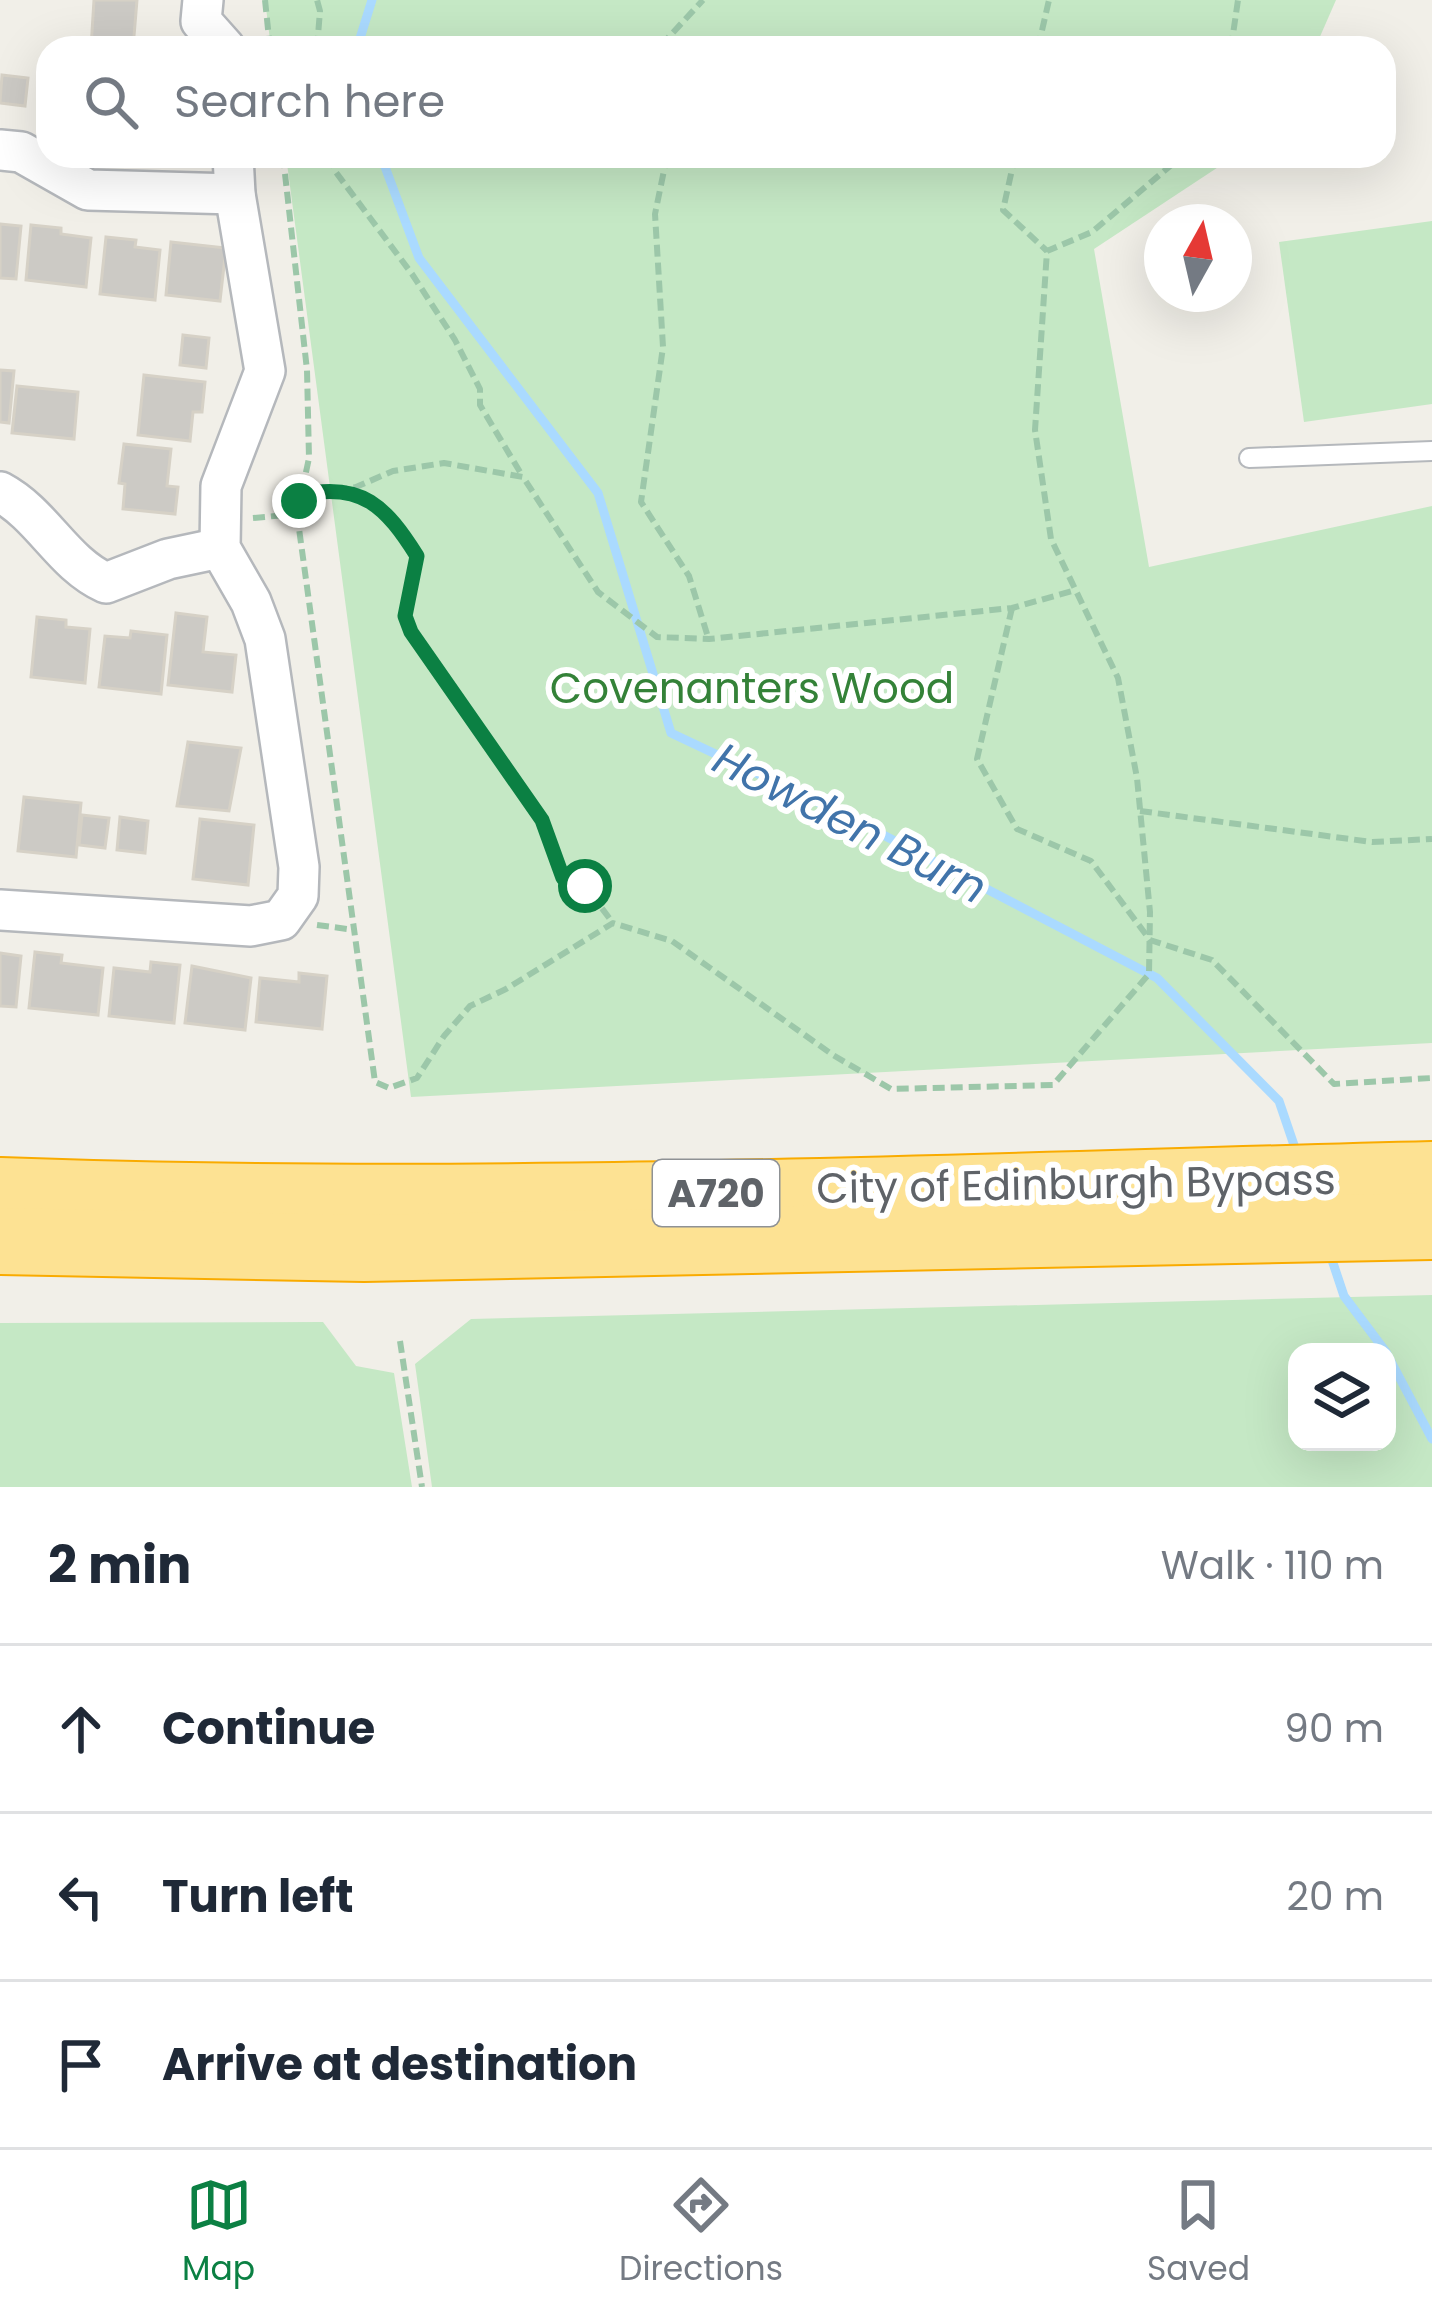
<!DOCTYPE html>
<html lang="en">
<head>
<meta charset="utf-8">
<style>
	:root { --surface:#fff; --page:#f2f2f3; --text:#1f2937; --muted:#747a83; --line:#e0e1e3; --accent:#0b8043 }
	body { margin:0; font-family:Poppins,sans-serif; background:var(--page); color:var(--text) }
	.controls { position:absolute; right:36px; bottom:36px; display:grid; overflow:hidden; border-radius:24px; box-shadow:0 12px 48px #0002 }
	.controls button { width:108px; height:108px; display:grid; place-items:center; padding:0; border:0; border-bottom:3px solid var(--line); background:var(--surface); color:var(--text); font:60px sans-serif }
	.compass { position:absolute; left:1144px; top:204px; width:108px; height:108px; border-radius:50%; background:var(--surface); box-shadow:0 12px 48px #0002; rotate:8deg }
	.stop { position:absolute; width:36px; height:36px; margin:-27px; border:9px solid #0b8043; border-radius:50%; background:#fff }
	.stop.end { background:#0b8043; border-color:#fff; box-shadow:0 3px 12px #0008 }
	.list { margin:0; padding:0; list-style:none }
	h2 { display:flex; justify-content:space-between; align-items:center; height:156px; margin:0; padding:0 48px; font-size:51px }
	h2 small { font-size:39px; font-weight:400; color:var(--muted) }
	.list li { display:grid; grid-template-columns:78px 1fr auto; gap:36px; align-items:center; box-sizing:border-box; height:168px; padding:0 48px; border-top:3px solid var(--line) }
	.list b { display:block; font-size:45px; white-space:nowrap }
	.list em { font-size:39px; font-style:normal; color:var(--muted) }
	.icon { flex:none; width:66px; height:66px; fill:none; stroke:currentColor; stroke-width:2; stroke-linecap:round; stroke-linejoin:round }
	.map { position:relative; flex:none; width:1432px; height:1487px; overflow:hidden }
	.search { position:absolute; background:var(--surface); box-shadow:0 12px 48px #0002; left:36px; right:36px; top:36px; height:132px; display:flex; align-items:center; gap:30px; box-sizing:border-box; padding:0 42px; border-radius:36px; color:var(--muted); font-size:45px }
	.sheet { height:660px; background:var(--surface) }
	nav { display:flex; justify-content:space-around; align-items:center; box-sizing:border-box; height:168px; border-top:3px solid var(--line); background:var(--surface); font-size:33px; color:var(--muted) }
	nav a { display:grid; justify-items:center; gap:6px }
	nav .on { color:var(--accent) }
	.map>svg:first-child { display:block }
	.green { fill:#c5e8c5; fill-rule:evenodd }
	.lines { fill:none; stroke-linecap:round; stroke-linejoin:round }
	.stream { stroke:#aadaff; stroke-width:9 }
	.building { fill:#cccac5; stroke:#d6d1c6; stroke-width:3 }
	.lane-casing { stroke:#b5b8bc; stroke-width:22 }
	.street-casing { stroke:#b5b8bc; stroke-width:44 }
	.highway-casing { stroke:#f9ab00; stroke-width:70 }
	.path { stroke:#9cc7a9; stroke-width:6; stroke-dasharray:12 6; stroke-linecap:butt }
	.lane { stroke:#fff; stroke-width:18 }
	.street { stroke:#fff; stroke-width:39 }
	.highway { stroke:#fde293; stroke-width:66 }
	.route { stroke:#0b8043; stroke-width:15 }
	.labels { text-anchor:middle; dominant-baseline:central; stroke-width:12; stroke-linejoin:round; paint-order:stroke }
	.shield { fill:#fff; stroke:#8f9295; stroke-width:3 }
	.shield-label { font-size:39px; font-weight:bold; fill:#5f6368 }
	.park-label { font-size:42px; fill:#348238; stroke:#fff }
	.street-label { font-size:42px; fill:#5f6368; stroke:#fff }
	.water-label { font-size:45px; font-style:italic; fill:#4174aa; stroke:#fff }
</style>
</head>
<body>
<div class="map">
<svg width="1432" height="1487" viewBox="0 0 1432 1487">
	<rect width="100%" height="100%" fill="#f1efe8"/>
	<g class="green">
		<polygon points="265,0 1336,0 1315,48 271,48"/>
		<polygon points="286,156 1235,156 1094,249 1149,567 1432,506 1432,1043 411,1097"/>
		<polygon points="1432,221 1432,404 1304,422 1279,242"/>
		<path d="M 1432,1295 L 1432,1487 L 432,1487 L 415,1364 L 471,1319 ZM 1297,1352 L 1387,1352 L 1387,1442 L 1297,1442 Z"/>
		<polygon points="323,1322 356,1366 394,1373 412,1487 0,1487 0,1323"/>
	</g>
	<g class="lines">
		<g class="stream">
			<polyline points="357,48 372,0"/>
			<polyline points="381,156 419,258 598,493 671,733 847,816 1157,978 1279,1101 1295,1148"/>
			<polyline points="1332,1260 1344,1296 1386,1352"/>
			<polyline points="1387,1354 1432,1439"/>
		</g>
	</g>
	<g class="building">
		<polygon points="94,0 137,0 133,48 91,48"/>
		<polygon points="2,75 28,78 25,106 0,103"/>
		<polygon points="0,224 21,226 16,279 0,278"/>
		<polygon points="31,225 61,228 61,234 91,238 86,287 26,280"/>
		<polygon points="106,237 136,240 135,247 160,250 155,300 100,294"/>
		<polygon points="171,242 226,248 220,301 166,295"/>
		<polygon points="183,335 209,338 206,368 180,365"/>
		<polygon points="0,370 14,371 9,423 0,422"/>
		<polygon points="144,375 205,382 202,412 193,412 190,441 138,435"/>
		<polygon points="17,386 78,392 74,439 12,433"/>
		<polygon points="124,444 171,449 167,486 178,487 175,514 123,509 125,484 119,483"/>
		<polygon points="176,613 207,617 203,652 236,655 232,692 168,685"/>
		<polygon points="37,617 66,620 66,627 90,629 85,683 31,677"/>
		<polygon points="131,631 167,635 161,694 99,687 105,636 130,638"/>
		<polygon points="188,742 241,748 229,811 177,806"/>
		<polygon points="24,797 81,803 76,857 18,851"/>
		<polygon points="82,815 109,818 105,848 79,845"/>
		<polygon points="120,817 148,821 145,853 117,850"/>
		<polygon points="200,819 254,825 248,885 193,879"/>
		<polygon points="35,952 62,955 61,963 103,968 98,1015 29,1008"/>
		<polygon points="0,953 21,956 16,1007 0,1006"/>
		<polygon points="151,962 180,965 174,1023 109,1016 114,968 150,972"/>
		<polygon points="192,966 251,978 245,1030 185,1023"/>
		<polygon points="299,973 327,976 322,1029 256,1022 260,978 299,982"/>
	</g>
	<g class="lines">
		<defs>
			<polyline id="lane" points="1249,458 1432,451"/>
			<g id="street">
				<polyline points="203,0 201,21 225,48"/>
				<polyline points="0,150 21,152 88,190 235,194"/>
				<path d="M 0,492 C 43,515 62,563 106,583 L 168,559 L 220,548"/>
				<polyline points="0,910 251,926 281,920 298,896 299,867 265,639 251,602 220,548 221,486 265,371 235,194 233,156"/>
			</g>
			<g id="highway">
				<path d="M 0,1191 C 477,1209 955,1187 1432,1175"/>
				<polyline points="0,1241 364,1248 1432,1226"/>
			</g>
		</defs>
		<use href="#lane" class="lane-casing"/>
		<use href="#street" class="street-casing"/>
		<use href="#highway" class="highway-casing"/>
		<g class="path">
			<polyline points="265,0 270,48"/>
			<polyline points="317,48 320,11 317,0"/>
			<polyline points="668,48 667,39 703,0"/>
			<polyline points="1038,48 1049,0"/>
			<polyline points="1231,48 1238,0"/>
			<polyline points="283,156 307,370 309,458 297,514 375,1082 389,1088 417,1078 444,1036 470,1006 506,989 613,923 672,941 833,1055 891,1089 1053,1085 1149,974 1150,912 1137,778 1118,678 1051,539 1035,430 1047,251 1092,232 1182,156"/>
			<polyline points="330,156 335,171 412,274 455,340 480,389 480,405 523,477"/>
			<polyline points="667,156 655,214 663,347 641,502 689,576 708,637"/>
			<polyline points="1015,156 1003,210 1047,251"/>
			<path d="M 344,490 C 382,504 396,523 417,556 L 405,617 L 411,632 L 542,820 L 563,879 L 585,886 L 613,923"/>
			<polyline points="300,495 356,487 393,471 444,463 523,477 598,592 657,637 709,639 1012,608 1076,590"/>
			<polyline points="253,518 297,514"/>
			<polyline points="1012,608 977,759 1017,829 1091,861 1150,940 1212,960 1334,1084 1432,1078"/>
			<polyline points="1140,811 1372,842 1432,839"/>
			<polyline points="317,925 355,930"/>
			<polyline points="400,1341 422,1487"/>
		</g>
		<use href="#lane" class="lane"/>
		<use href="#street" class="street"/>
		<use href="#highway" class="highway"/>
	</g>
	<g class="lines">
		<path class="route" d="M 299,501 L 300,495 C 362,481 386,507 417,556 L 405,616 L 411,632 L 542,820 L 563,878 L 585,886"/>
	</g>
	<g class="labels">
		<rect class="shield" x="653" y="1160" width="126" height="66" rx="9"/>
		<g class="shield-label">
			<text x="716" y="1193">A720</text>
		</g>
		<g class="park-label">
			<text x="752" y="688">Covenanters Wood</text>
		</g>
		<g class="street-label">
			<text transform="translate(1076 1184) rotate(-1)">City of Edinburgh Bypass</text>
		</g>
		<g class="water-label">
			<text transform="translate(850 823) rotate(27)">Howden Burn</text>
		</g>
	</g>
</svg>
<div class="controls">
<button><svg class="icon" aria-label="layers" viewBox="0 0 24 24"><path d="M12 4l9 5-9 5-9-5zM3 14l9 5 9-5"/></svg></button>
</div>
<svg class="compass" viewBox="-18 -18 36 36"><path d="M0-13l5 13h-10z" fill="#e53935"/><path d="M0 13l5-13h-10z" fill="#747a83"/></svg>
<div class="stop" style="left:585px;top:886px"></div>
<div class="stop end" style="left:299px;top:501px"></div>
<div class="search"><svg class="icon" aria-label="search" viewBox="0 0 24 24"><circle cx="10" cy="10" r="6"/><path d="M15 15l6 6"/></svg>Search here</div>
</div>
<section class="sheet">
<h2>2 min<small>Walk · 110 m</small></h2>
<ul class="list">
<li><svg class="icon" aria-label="ahead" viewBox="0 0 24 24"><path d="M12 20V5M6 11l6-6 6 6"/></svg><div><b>Continue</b></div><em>90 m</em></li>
<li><svg class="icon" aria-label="left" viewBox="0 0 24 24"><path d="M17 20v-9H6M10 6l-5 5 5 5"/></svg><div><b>Turn left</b></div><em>20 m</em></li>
<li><svg class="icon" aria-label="arrive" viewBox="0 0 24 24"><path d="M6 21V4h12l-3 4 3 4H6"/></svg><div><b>Arrive at destination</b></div></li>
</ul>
</section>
<nav>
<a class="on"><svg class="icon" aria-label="map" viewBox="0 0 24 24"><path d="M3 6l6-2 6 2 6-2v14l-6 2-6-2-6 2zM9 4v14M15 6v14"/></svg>Map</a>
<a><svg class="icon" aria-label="directions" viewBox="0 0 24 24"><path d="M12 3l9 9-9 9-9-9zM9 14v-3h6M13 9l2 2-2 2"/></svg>Directions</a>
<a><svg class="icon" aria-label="saved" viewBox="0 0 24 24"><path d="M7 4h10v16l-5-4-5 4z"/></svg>Saved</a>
</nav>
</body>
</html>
